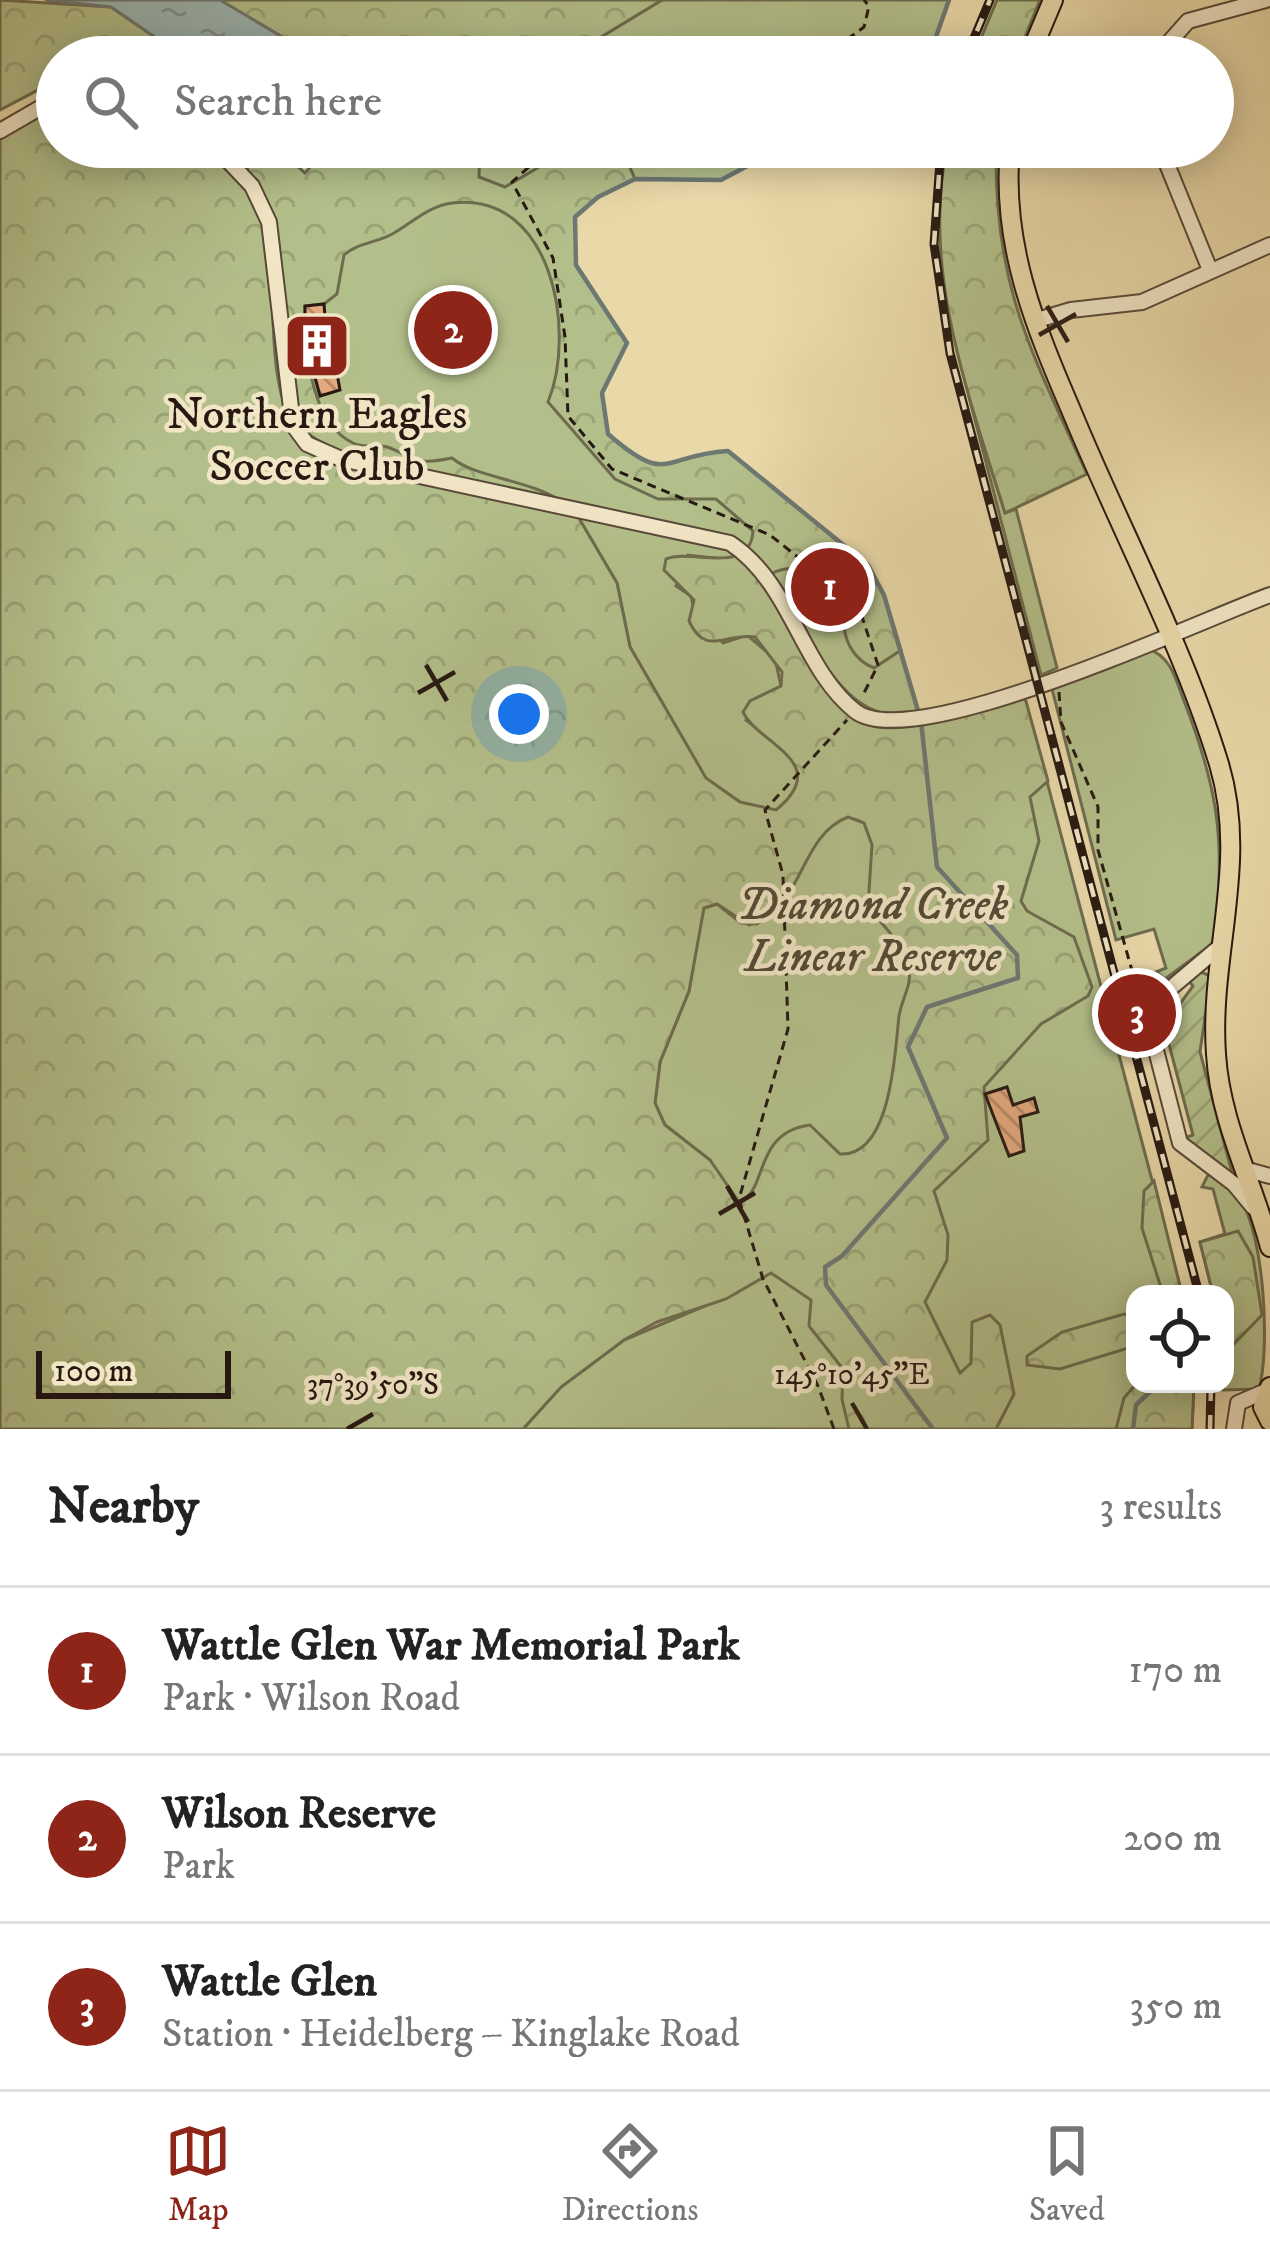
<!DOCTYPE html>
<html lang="en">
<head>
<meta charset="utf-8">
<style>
	:root { --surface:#fff; --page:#f2f2f2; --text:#222; --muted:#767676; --line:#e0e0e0; --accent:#8f2418 }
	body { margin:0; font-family:"IM FELL DW Pica",serif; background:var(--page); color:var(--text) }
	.controls { position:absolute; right:36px; bottom:36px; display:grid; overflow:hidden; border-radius:24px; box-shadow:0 6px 30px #0003 }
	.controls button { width:108px; height:108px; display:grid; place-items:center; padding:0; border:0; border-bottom:3px solid var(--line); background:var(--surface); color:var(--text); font:60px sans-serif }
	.scale { position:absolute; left:36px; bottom:30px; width:195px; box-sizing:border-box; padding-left:12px; border:6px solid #271912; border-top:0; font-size:33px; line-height:42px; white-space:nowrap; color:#271912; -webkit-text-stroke:9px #f1e6c6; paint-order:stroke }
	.you { position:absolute; left:519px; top:714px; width:42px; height:42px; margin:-30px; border:9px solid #fff; border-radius:50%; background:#1a73e8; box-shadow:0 0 0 18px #1a73e833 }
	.badge { display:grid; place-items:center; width:78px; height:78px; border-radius:50%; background:var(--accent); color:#fff; font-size:39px; font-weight:700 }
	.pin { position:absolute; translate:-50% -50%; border:6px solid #fff; box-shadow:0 3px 12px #0006 }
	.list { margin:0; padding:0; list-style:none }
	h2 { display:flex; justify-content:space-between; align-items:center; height:156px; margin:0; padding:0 48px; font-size:51px }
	h2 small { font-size:39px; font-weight:400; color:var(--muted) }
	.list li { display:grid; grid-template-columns:78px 1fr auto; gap:36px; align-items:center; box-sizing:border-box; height:168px; padding:0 48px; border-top:3px solid var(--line) }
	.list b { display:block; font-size:45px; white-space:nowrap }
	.list p { margin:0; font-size:39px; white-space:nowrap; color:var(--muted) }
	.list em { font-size:39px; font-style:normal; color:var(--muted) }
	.icon { flex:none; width:66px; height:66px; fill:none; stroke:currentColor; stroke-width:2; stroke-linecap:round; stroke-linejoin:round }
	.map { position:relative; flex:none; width:1270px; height:1429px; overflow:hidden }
	.search { position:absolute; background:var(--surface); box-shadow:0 6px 30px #0003; left:36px; right:36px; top:36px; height:132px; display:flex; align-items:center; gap:30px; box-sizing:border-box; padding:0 42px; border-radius:66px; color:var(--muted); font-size:45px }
	.sheet { height:660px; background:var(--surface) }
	nav { display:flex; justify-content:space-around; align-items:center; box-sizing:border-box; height:168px; border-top:3px solid var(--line); background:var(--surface); font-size:33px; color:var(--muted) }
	nav a { display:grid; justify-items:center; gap:6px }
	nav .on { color:var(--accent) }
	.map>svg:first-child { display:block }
	.green { fill:#b3bf8a; stroke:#6d6c4e; stroke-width:3 }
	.forest { fill:url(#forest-crowns); stroke:#6d6c4e; stroke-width:3; fill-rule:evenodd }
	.garden { fill:url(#garden-furrows); stroke:#6d6c4e; stroke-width:3 }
	.water { fill:url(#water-ripples); stroke:#6d7873; stroke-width:3 }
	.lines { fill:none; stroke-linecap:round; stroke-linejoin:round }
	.stream { stroke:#6d7873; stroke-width:4.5 }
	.building { fill:url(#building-back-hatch); stroke:#271912; stroke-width:3 }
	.minor-casing { stroke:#584938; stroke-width:18 }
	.major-casing { stroke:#271912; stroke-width:22 }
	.path { stroke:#271912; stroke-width:3; stroke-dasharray:9 6; stroke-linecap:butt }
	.minor { stroke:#f1e6c6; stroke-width:14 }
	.major { stroke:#e9d8a8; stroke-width:18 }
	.rail-casing { stroke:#271912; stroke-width:9 }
	.rail { stroke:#f1e6c6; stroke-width:4.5; stroke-dasharray:14; stroke-linecap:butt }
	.ticks { fill:none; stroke:#271912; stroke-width:4.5 }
	.labels { text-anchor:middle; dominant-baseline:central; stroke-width:9; stroke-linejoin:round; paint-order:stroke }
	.poi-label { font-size:45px; fill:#271912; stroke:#f1e6c6 }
	.park-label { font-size:45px; font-style:italic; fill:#514b36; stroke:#f1e6c6 }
	.ticks-label { font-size:30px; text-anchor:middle; fill:#271912; stroke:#f1e6c6; stroke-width:9; stroke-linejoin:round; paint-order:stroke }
</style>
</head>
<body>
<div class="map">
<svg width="1270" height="1429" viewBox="0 0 1270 1429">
	<defs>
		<pattern id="forest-crowns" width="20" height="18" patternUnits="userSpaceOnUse" patternTransform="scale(3)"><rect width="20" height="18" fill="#b3bf8a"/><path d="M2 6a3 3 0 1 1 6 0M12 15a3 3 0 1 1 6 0" fill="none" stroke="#9aa476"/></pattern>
		<pattern id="garden-furrows" width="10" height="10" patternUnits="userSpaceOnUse" patternTransform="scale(3)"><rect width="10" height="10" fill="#b3bf8a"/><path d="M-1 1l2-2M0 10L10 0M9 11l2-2" fill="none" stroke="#9aa476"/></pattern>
		<pattern id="water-ripples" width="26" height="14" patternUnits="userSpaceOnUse" patternTransform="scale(3)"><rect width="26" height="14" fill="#9cb7b3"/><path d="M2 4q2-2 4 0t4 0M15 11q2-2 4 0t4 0" fill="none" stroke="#7f9490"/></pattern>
		<pattern id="building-back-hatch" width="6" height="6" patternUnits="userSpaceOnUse" patternTransform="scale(3)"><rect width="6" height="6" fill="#e4a97e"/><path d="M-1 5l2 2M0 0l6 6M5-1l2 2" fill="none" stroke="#b98966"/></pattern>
	</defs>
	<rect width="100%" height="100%" fill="#e9d8a8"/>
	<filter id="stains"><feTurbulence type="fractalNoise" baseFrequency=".00167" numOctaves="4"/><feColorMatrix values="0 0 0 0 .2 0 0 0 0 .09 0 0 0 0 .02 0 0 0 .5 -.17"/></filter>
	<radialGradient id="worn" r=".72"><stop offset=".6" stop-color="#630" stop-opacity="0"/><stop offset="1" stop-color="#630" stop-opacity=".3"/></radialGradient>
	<g class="green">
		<polygon points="662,0 949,0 932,48 920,57 568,57"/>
		<path d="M 480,147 L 783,147 L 721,180 L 635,179 L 598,197 L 575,217 L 576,265 L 627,343 L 602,393 L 608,434 C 669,487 661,455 728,451 L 868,565 L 884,595 L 919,714 C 817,735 803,572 721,534 L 326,449 L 285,318 L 280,252 L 477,160 Z"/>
		<polygon points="968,393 1005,513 1016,509 1057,668 1041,675"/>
		<path d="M 577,515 L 718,544 L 739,555 L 723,559 L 688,555 L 676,586 L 691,596 L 694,610 L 723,643 L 747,635 L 775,659 L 781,686 L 757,698 L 746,720 L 789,753 L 855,717 C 887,739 989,713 1025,698 L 1182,1294 L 1135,1294 L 1135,1384 L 1194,1384 L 1192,1429 L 523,1429 L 561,1387 L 624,1340 L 738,1292 L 710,1160 L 665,1125 L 655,1103 L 660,1062 L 689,991 L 703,908 L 717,904 L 741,923 L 757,924 L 780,905 L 740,802 L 706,779 L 630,647 L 617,583 Z"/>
		<path d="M 1148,649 C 1171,656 1176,680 1184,701 C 1221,796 1224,841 1215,942 L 1165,979 L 1156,972 L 1166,968 L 1154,929 L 1116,940 L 1052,689 Z"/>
		<path d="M 1209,1173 C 1218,1180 1233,1188 1239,1197 C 1265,1234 1270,1351 1259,1389 L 1223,1390 L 1225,1294 L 1213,1294 L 1200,1242 L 1225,1234 L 1213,1189 L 1202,1187 Z"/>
	</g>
	<g class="forest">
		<polygon points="0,0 111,7 184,57 57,57 57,80 0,110"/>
		<polygon points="220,0 662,0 568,57 316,57"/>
		<polygon points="997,0 1040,0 1017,57 973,57"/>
		<path d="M 57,104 L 57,147 L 207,147 C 230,165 254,191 263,220 C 286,297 247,438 343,464 L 577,515 L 617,583 L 630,647 L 706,778 L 740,802 L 776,810 C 834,762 759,745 743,712 L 750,701 L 781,686 L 782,672 L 755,637 C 726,632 706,658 689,621 L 694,600 L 664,570 L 666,559 C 693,548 750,577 753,531 L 716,499 L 658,499 L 615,479 L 548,402 C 577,331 552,191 452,203 C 429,206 413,222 394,233 C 378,243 358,242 344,255 L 337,294 L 324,304 L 305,306 C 305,346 309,422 353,443 C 365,449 378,443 390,448 C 419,460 417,465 452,458 C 476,478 527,479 561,501 C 504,489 331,467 299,425 L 273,214 L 235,147 L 275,147 L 305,173 L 328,147 L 480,147 L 479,177 L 505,187 L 558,156 L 599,164 L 621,147 L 635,179 L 598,197 L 575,217 L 576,265 L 627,343 L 602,393 L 608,434 C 669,487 661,455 728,451 L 868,565 L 884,595 L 901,650 L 874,668 C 853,660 841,637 845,615 L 864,597 C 850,567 795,560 768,575 L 846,708 C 856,717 864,725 877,727 C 904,732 999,709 1025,698 L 1048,781 L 1030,797 L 1039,841 L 1021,901 L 1027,911 L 1074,937 L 1092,987 L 1088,996 L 1041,1024 L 984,1087 L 988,1140 L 934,1191 L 948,1235 L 947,1260 L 925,1302 L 960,1373 L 971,1363 L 972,1322 L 990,1315 L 1000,1325 L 1014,1394 L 996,1429 L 849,1429 L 842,1399 L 843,1369 L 809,1326 L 811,1300 L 771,1273 L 726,1299 L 657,1322 L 624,1340 L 561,1387 L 523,1429 L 0,1429 L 0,138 ZM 848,817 L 864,823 L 872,845 L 868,906 C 882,926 905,944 909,970 C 912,985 901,1001 899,1016 C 895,1049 892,1157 840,1154 L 810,1125 C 752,1133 769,1191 739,1202 L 710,1160 L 665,1125 L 655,1103 L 660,1062 L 689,991 L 704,908 L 717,904 L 749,925 C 803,912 798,836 848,817 Z"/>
		<path d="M 947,147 L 996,147 C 994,287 1031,351 1087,474 L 1005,513 C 969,396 921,271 947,147 Z"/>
		<polygon points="1154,1181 1182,1294 1163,1294 1142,1228 1144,1191"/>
		<polygon points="1238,1231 1253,1257 1262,1315 1225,1353 1225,1294 1213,1294 1200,1242"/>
		<polygon points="1124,1314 1135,1317 1135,1346 1060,1369 1027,1365 1027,1356 1062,1332"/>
		<polygon points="1136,1384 1194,1384 1192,1429 1116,1429 1124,1398"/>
	</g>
	<polygon class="garden" points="1198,971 1211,976 1200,1052 1234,1180 1184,1138 1193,1135 1166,1033 1158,1034 1160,1013 1172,1015 1193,986 1187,979"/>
	<polygon class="water" points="45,0 220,0 316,57 184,57 111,7"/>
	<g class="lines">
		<g class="stream">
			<polyline points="920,57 932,48 949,0"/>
			<path d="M 783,147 L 721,180 L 635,179 L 598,197 L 575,217 L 576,265 L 627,343 L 602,393 L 608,434 C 669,487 661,455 728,451 L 868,565 L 884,595 L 921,721 L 937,867 L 1017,955 L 1018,978 L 927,1007 L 908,1047 L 947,1138 L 842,1256 L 825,1267 L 826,1285 L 933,1429"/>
			<polyline points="1133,1429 1136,1405 1158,1384"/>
		</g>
	</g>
	<g class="building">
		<polygon points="324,304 328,354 333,352 340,390 320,396 305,340 305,306"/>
		<polygon points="1007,1087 1013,1105 1034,1098 1038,1112 1020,1117 1024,1151 1009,1156 985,1094"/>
	</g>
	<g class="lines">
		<defs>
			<g id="minor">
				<polyline points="1156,57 1188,21 1266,0"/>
				<polyline points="0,131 57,98"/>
				<path d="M 215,147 L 252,186 L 269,222 L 293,425 L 307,444 L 341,459 L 730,543 C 792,584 801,668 855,711 C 912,756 1198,621 1270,595"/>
				<polyline points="1160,147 1210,270"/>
				<polyline points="1034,321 1071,310 1142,302 1270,245"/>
				<polyline points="1223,944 1166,992 1154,1011 1151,1031 1180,1143 1234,1184 1253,1207"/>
				<polyline points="1244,1169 1270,1176"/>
				<polyline points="1234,1429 1238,1403 1266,1391"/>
			</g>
			<g id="major">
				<polyline points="1029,57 1053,0"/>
				<path d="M 1010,147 C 1001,243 1034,324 1071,410 C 1119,527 1182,643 1219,764 C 1249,864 1209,955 1216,1054 C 1220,1122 1253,1182 1270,1247"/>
				<polyline points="1270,1387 1263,1407 1270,1421"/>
			</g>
		</defs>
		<use href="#minor" class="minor-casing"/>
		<use href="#major" class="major-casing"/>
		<g class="path">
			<polyline points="823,57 864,27 869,6 864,0"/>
			<polyline points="551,147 512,182 553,258 565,337 568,416 612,469 770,535 858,605 878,665 862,697"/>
			<polyline points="1059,692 1061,722 1098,807 1098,850 1140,999"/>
			<polyline points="1126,1003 1140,999 1142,1006"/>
			<polyline points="834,1429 818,1386 763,1279 739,1199 788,1029 783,875 765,810 847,720"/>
		</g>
		<use href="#minor" class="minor"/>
		<use href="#major" class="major"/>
		<defs>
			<g id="rail">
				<polyline points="966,57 990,0"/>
				<polyline points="941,147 934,244 950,353 1199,1294"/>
				<polyline points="1210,1429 1211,1384"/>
			</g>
		</defs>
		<use href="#rail" class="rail-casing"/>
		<use href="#rail" class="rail"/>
	</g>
	<path class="ticks" d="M 1047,306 L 1068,342M 1039,335 L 1076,314M 426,665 L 447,701M 418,693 L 455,672M 727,1186 L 748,1222M 719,1214 L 755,1193M 852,1403 L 867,1429M 347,1429 L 373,1414"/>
	<defs>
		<symbol id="building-square" viewBox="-11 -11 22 22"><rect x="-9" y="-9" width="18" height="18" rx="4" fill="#8f2418" stroke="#f1e6c6"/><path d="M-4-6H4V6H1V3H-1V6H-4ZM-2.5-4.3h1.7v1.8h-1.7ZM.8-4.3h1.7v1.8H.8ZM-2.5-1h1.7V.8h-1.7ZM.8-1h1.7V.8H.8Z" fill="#fff"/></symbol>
	</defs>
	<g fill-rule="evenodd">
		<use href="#building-square" x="279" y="308" width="76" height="76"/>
	</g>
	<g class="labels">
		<g class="poi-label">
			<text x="317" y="415">Northern Eagles<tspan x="317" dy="52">Soccer Club</tspan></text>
		</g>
		<g class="park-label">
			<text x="873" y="906">Diamond Creek<tspan x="873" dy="52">Linear Reserve</tspan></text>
		</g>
	</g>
	<g class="ticks-label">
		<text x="852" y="1384">145°10'45"E</text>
		<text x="373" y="1394">37°39'50"S</text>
	</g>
	<rect width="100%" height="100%" filter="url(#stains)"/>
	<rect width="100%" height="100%" fill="url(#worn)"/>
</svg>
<div class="controls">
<button><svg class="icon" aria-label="locate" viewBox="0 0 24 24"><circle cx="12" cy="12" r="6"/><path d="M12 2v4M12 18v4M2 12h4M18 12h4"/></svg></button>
</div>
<div class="scale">100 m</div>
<div class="you"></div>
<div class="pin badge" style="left:830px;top:587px">1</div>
<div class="pin badge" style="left:453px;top:330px">2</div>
<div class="pin badge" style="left:1137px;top:1013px">3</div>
<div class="search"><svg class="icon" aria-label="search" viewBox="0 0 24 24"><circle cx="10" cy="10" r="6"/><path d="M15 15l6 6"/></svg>Search here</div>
</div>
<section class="sheet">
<h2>Nearby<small>3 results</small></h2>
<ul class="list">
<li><span class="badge">1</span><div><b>Wattle Glen War Memorial Park</b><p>Park · Wilson Road</p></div><em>170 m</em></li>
<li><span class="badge">2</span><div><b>Wilson Reserve</b><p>Park</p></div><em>200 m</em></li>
<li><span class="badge">3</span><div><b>Wattle Glen</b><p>Station · Heidelberg – Kinglake Road</p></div><em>350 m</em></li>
</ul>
</section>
<nav>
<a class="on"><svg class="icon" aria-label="map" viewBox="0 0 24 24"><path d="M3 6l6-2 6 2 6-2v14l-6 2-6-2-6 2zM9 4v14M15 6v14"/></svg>Map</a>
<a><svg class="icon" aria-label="directions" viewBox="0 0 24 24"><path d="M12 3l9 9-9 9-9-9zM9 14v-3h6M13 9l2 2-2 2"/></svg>Directions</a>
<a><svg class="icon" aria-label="saved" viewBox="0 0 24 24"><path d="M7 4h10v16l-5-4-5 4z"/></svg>Saved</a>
</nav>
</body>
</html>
